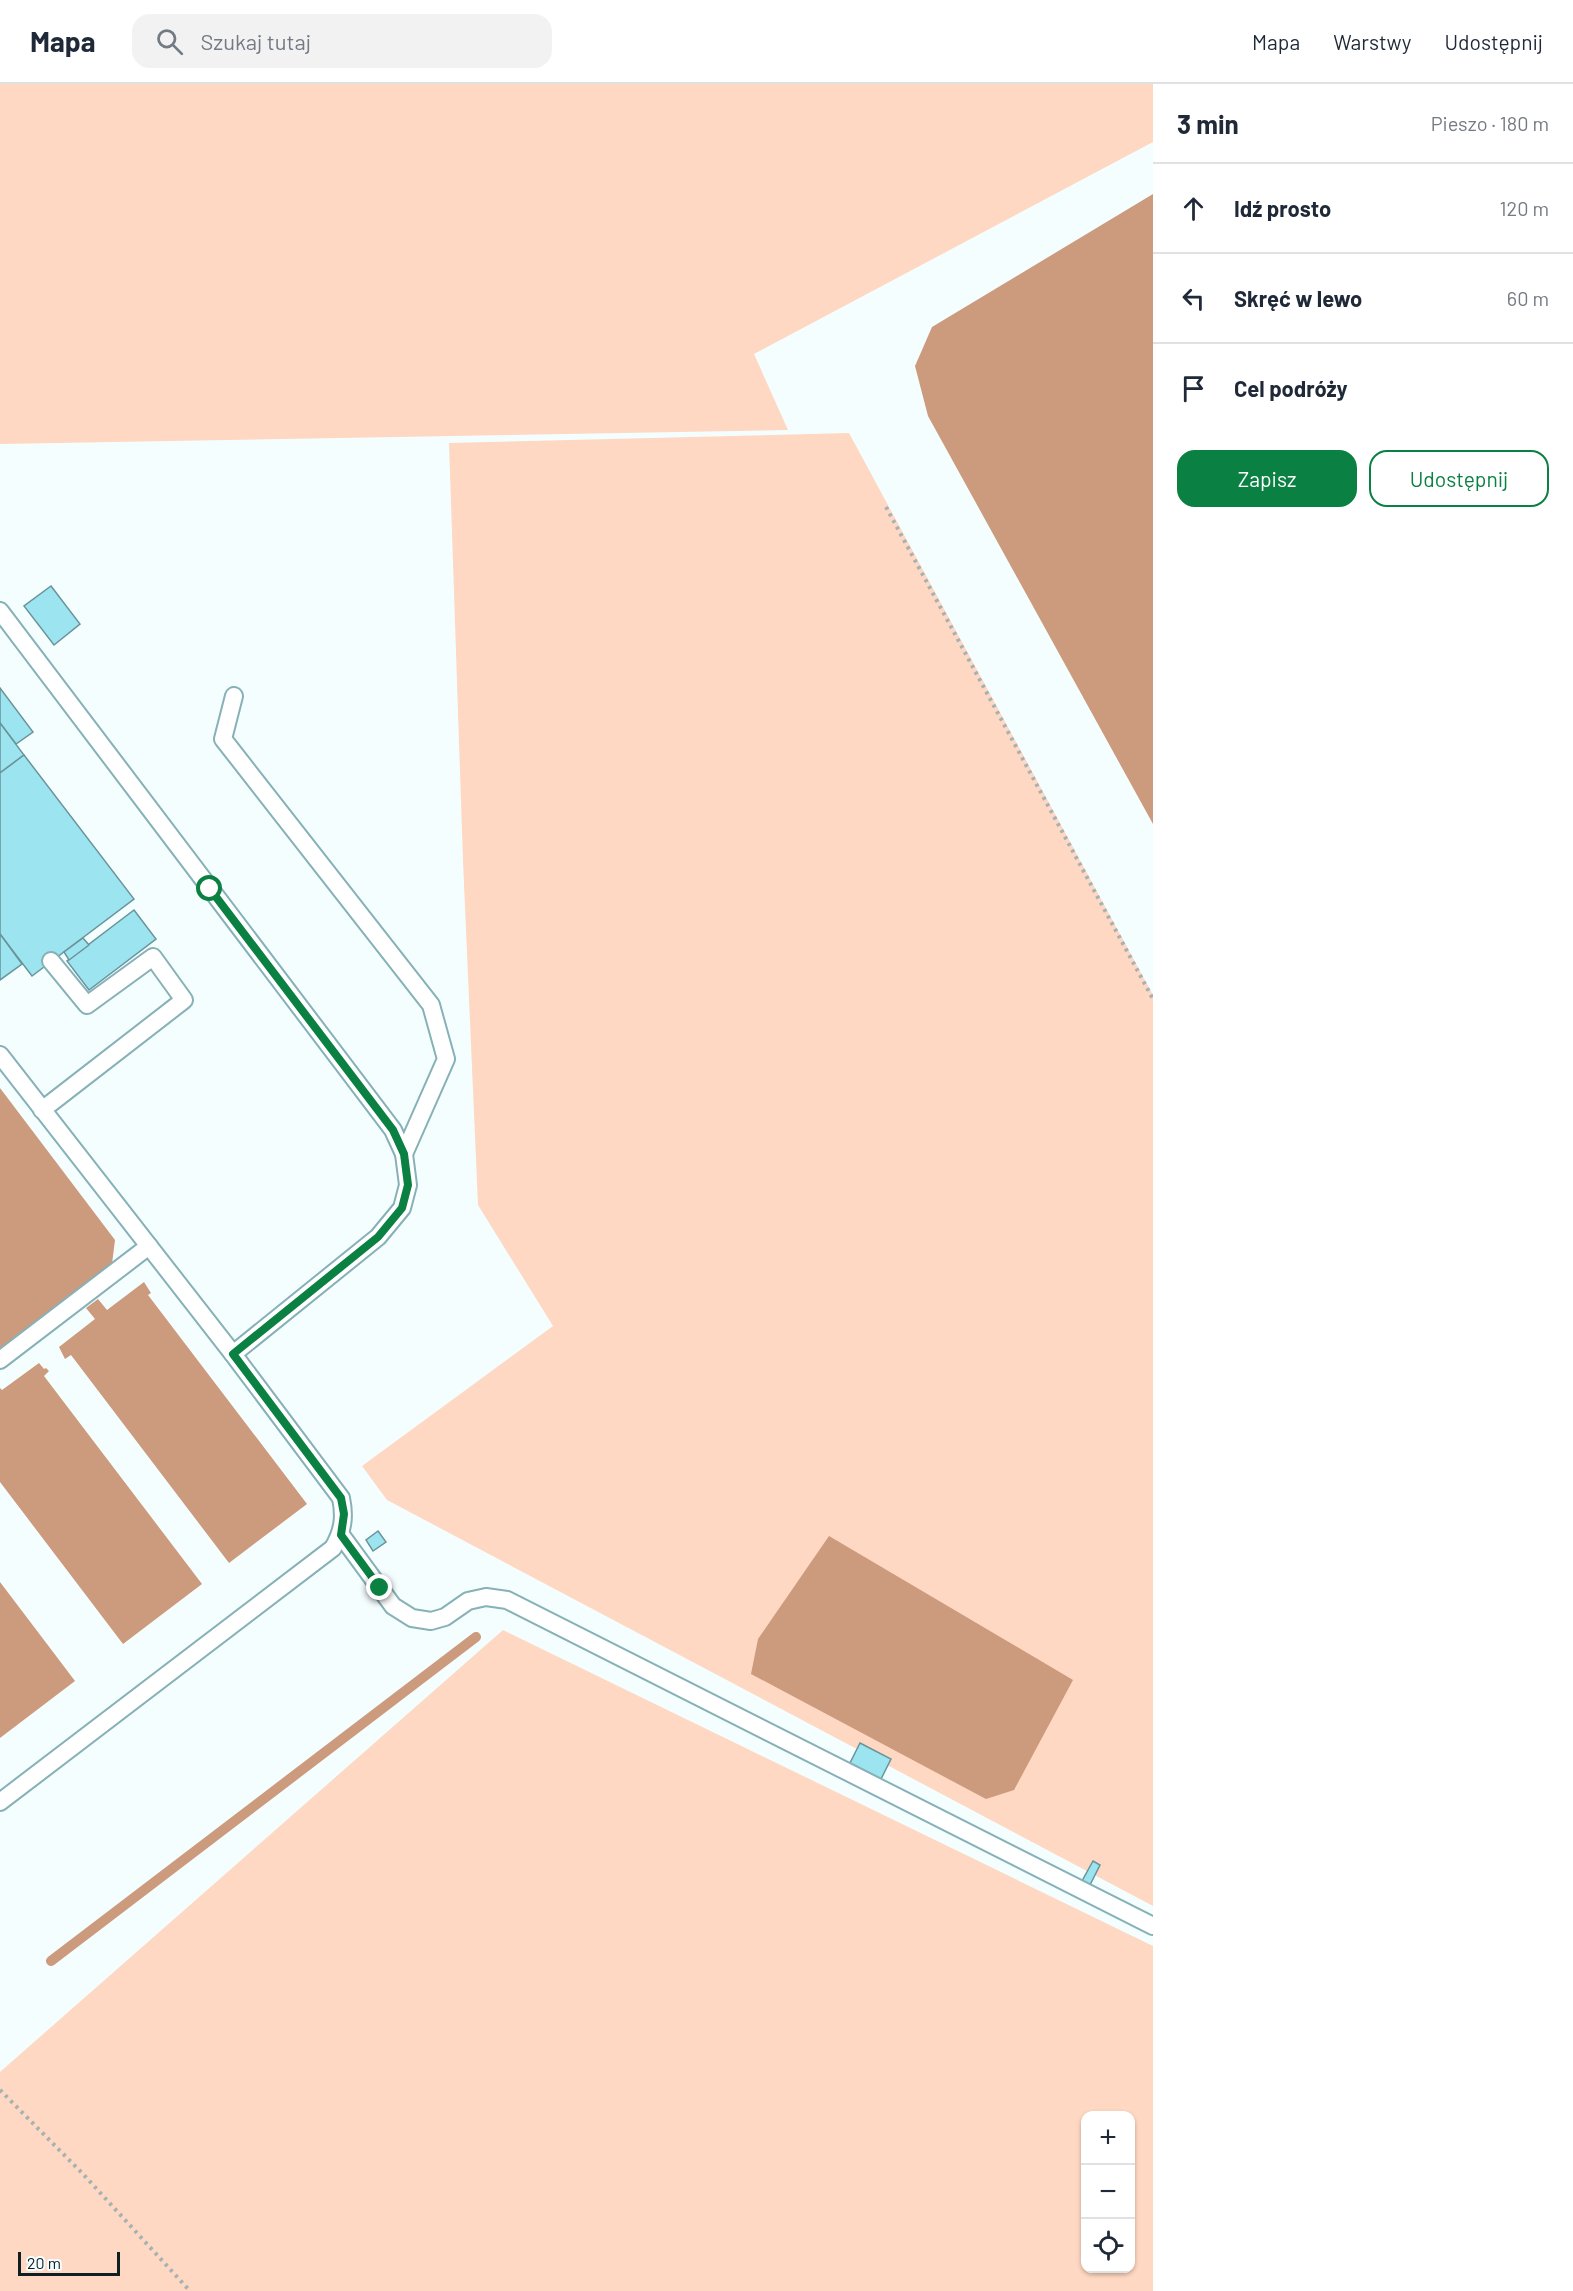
<!DOCTYPE html>
<html lang="pl">
<head>
<meta charset="utf-8">
<style>
	:root { --surface:#fff; --page:#f2f2f3; --text:#1f2937; --muted:#747a83; --line:#e0e1e3; --accent:#0b8043 }
	body { margin:0; font-family:Barlow,sans-serif; background:var(--page); color:var(--text) }
	.controls { position:absolute; right:18px; bottom:18px; display:grid; overflow:hidden; border-radius:12px; box-shadow:0 2px 4px #0004 }
	.controls button { width:54px; height:54px; display:grid; place-items:center; padding:0; border:0; border-bottom:2px solid var(--line); background:var(--surface); color:var(--text); font:30px sans-serif }
	.scale { position:absolute; left:18px; bottom:15px; width:102px; box-sizing:border-box; padding-left:6px; border:3px solid #0f2023; border-top:0; font-size:16px; line-height:21px; white-space:nowrap; color:#0f2023; -webkit-text-stroke:4px #f5feff; paint-order:stroke }
	.stop { position:absolute; width:18px; height:18px; margin:-14px; border:4px solid #0b8043; border-radius:50%; background:#fff }
	.stop.end { background:#0b8043; border-color:#fff; box-shadow:0 2px 6px #0008 }
	.list { margin:0; padding:0; list-style:none }
	h2 { display:flex; justify-content:space-between; align-items:center; height:78px; margin:0; padding:0 24px; font-size:26px }
	h2 small { font-size:20px; font-weight:400; color:var(--muted) }
	.list li { display:grid; grid-template-columns:39px 1fr auto; gap:18px; align-items:center; box-sizing:border-box; height:90px; padding:0 24px; border-top:2px solid var(--line) }
	.list b { display:block; font-size:22px; white-space:nowrap }
	.list em { font-size:20px; font-style:normal; color:var(--muted) }
	.actions { display:flex; gap:12px; padding:18px 24px }
	.actions a { flex:1; padding:14px 0; border:2px solid var(--accent); border-radius:18px; text-align:center; font-size:21px; color:var(--accent) }
	.actions .main { background:var(--accent); color:#fff }
	.icon { flex:none; width:33px; height:33px; fill:none; stroke:currentColor; stroke-width:2; stroke-linecap:round; stroke-linejoin:round }
	.map { position:relative; flex:none; width:1153px; height:2207px; overflow:hidden }
	header { display:flex; align-items:center; gap:36px; box-sizing:border-box; height:84px; padding:0 30px; background:var(--surface); border-bottom:2px solid var(--line) }
	header strong { font-size:28px }
	nav { display:flex; gap:33px; margin-inline-start:auto; font-size:21px }
	.search { width:420px; height:54px; background:var(--page); display:flex; align-items:center; gap:15px; box-sizing:border-box; padding:0 21px; border-radius:18px; color:var(--muted); font-size:22px }
	main { display:flex }
	aside { flex:1; background:var(--surface) }
	.map>svg:first-child { display:block }
	.green { fill:#fed8c2; fill-rule:evenodd }
	.water { fill:#cc9a7c }
	.lines { fill:none; stroke-linecap:round; stroke-linejoin:round }
	.stream { stroke:#cc9a7c; stroke-width:10 }
	.building { fill:#9ce4ef; stroke:#6a949b; stroke-width:1.5 }
	.service-casing { stroke:#86b1b7; stroke-width:20 }
	.path { stroke:#a6b1b3; stroke-width:4; stroke-dasharray:3 4.5; stroke-linecap:butt }
	.service { stroke:#fff; stroke-width:16 }
	.route { stroke:#0b8043; stroke-width:8 }
</style>
</head>
<body>
<header>
<strong>Mapa</strong>
<div class="search"><svg class="icon" aria-label="search" viewBox="0 0 24 24"><circle cx="10" cy="10" r="6"/><path d="M15 15l6 6"/></svg>Szukaj tutaj</div>
<nav><a>Mapa</a><a>Warstwy</a><a>Udostępnij</a></nav>
</header>
<main>
<div class="map">
<svg width="1153" height="2207" viewBox="0 0 1153 2207">
	<rect width="100%" height="100%" fill="#f5feff"/>
	<g class="green">
		<polygon points="0,0 1153,0 1153,58 754,270 788,346 0,360"/>
		<polygon points="849,349 1153,911 1153,1822 387,1416 362,1382 553,1242 478,1121 463,777 449,359"/>
		<path d="M 503,1546 L 1153,1862 L 1153,2207 L 0,2207 L 0,1988 ZM 1086,2032 L 1130,2032 L 1130,2184 L 1086,2184 Z"/>
	</g>
	<g class="water">
		<polygon points="1153,110 1153,740 928,332 915,282 932,243"/>
		<polygon points="0,1004 115,1156 112,1180 0,1264"/>
		<polygon points="144,1198 151,1209 148,1211 307,1420 229,1479 71,1271 65,1275 59,1263 95,1235 86,1224 98,1215 107,1226"/>
		<polygon points="39,1279 44,1285 46,1284 49,1287 44,1292 202,1500 123,1560 0,1398 0,1304 2,1306"/>
		<polygon points="829,1452 1073,1596 1014,1706 986,1715 751,1590 758,1555"/>
		<polygon points="0,1498 75,1597 0,1654"/>
	</g>
	<g class="lines">
		<polyline class="stream" points="51,1877 476,1553"/>
	</g>
	<g class="building">
		<polygon points="51,502 80,540 54,561 24,522"/>
		<polygon points="0,604 33,648 16,660 0,639"/>
		<polygon points="0,639 24,671 0,689"/>
		<polygon points="24,671 134,815 32,892 0,850 0,689"/>
		<polygon points="134,826 156,855 89,906 67,877"/>
		<polygon points="0,850 22,880 0,896"/>
		<polygon points="83,854 89,861 69,876 64,868"/>
		<polygon points="378,1447 386,1458 373,1467 366,1456"/>
		<polygon points="860,1659 891,1675 881,1695 850,1679"/>
		<polygon points="1093,1777 1100,1781 1090,1801 1082,1797"/>
	</g>
	<g class="lines">
		<defs>
			<g id="service">
				<polyline points="0,527 393,1046 404,1070 408,1101 402,1124 378,1153 233,1270"/>
				<polyline points="234,612 223,655 431,921 446,975 404,1070"/>
				<path d="M 0,971 L 233,1270 L 341,1414 C 345,1433 343,1447 333,1464 L 0,1718"/>
				<polyline points="42,1026 184,916 153,873 87,921 51,877"/>
				<polyline points="0,1276 149,1162"/>
				<polyline points="341,1451 393,1522 412,1534 431,1537 445,1533 468,1517 486,1513 507,1516 1153,1842"/>
			</g>
		</defs>
		<use href="#service" class="service-casing"/>
		<g class="path">
			<polyline points="886,423 1153,915"/>
			<polyline points="0,2006 83,2090 190,2207"/>
		</g>
		<use href="#service" class="service"/>
	</g>
	<g class="lines">
		<polyline class="route" points="210,805 393,1046 404,1070 408,1101 402,1124 378,1153 233,1270 341,1414 344,1430 341,1451 380,1504"/>
	</g>
</svg>
<div class="controls">
<button>+</button>
<button>−</button>
<button><svg class="icon" aria-label="locate" viewBox="0 0 24 24"><circle cx="12" cy="12" r="6"/><path d="M12 2v4M12 18v4M2 12h4M18 12h4"/></svg></button>
</div>
<div class="scale">20 m</div>
<div class="stop" style="left:210px;top:805px"></div>
<div class="stop end" style="left:380px;top:1504px"></div>
</div>
<aside>
<h2>3 min<small>Pieszo · 180 m</small></h2>
<ul class="list">
<li><svg class="icon" aria-label="ahead" viewBox="0 0 24 24"><path d="M12 20V5M6 11l6-6 6 6"/></svg><div><b>Idź prosto</b></div><em>120 m</em></li>
<li><svg class="icon" aria-label="left" viewBox="0 0 24 24"><path d="M17 20v-9H6M10 6l-5 5 5 5"/></svg><div><b>Skręć w lewo</b></div><em>60 m</em></li>
<li><svg class="icon" aria-label="arrive" viewBox="0 0 24 24"><path d="M6 21V4h12l-3 4 3 4H6"/></svg><div><b>Cel podróży</b></div></li>
</ul>
<div class="actions"><a class="main">Zapisz</a><a>Udostępnij</a></div>
</aside>
</main>
</body>
</html>
